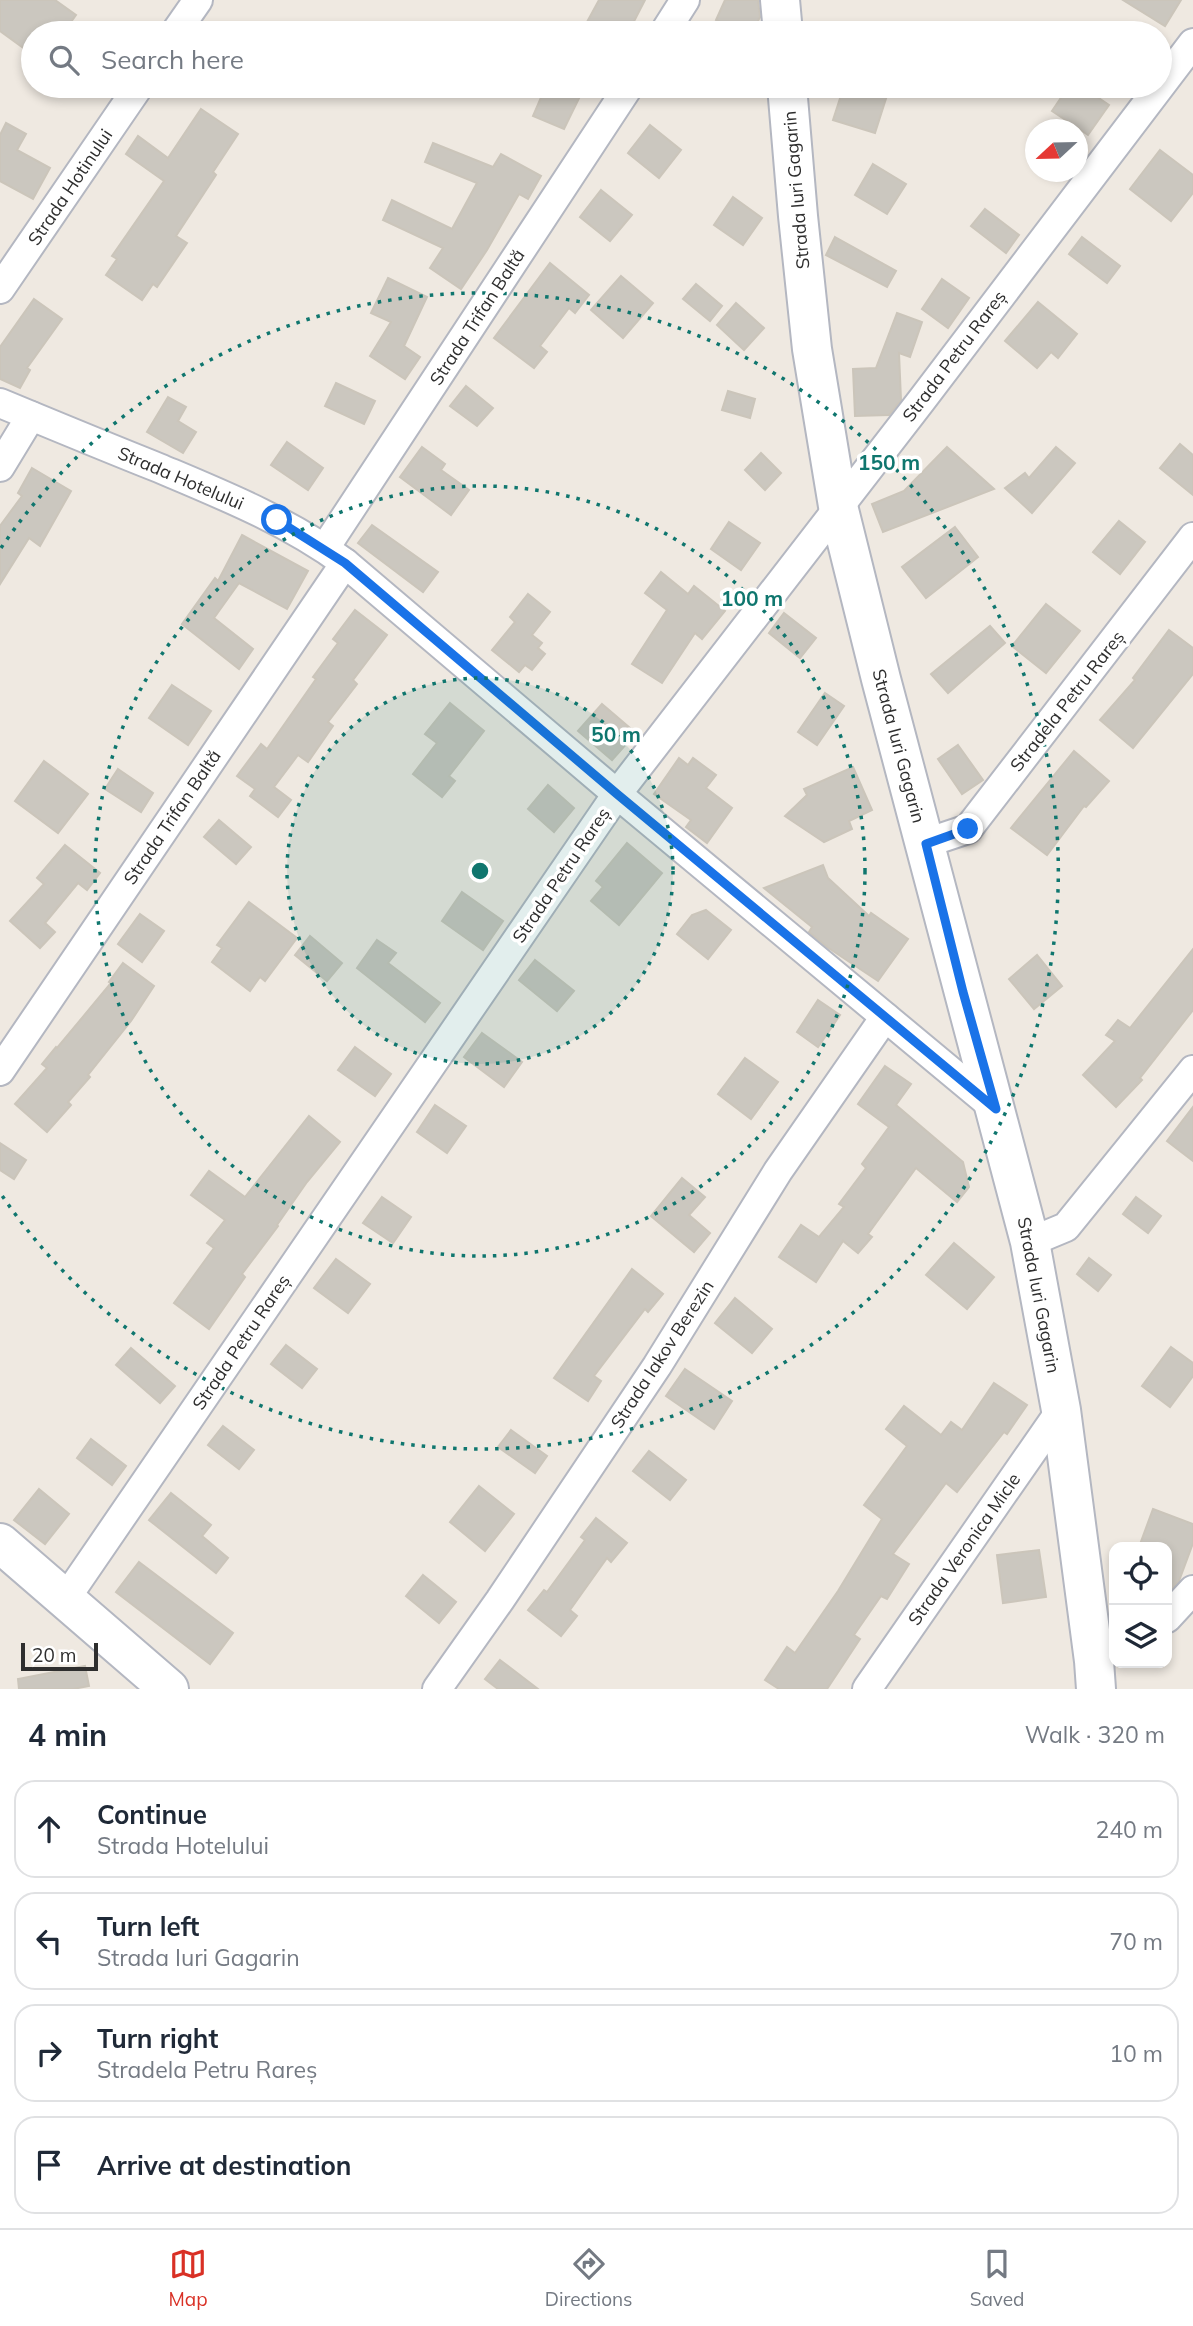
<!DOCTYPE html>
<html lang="en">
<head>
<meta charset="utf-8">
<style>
	:root { --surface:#fff; --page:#f2f2f3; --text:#1f2937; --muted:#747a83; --line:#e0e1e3; --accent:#d93025 }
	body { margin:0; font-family:Mulish,sans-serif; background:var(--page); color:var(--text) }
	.controls { position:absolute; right:21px; bottom:21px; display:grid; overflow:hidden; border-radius:14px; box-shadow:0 4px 10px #0003 }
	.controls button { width:63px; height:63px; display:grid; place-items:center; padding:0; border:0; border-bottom:2px solid var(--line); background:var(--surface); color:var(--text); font:35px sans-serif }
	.compass { position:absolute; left:1025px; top:119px; width:63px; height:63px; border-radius:50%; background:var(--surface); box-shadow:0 4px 10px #0003; rotate:248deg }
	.scale { position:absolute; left:21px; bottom:18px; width:77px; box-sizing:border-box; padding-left:7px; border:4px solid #2e2e2e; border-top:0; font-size:19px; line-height:24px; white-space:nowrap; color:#2e2e2e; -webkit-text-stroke:5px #fff; paint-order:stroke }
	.stop { position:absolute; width:21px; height:21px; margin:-16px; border:5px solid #1a73e8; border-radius:50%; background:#fff }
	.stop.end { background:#1a73e8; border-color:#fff; box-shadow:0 2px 7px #0008 }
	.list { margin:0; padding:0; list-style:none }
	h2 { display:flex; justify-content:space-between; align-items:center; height:91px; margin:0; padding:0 28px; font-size:30px }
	h2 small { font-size:23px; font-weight:400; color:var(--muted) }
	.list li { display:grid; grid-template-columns:46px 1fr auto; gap:21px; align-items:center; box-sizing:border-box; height:98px; margin:0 14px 14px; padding:0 14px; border:2px solid var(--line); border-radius:21px }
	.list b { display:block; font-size:26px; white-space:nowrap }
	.list p { margin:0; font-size:23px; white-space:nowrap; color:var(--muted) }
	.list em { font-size:23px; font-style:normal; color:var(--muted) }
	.icon { flex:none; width:38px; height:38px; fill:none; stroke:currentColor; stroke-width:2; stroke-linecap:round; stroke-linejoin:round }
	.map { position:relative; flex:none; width:1193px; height:1689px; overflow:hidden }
	.search { position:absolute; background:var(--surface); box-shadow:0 4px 10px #0003; left:21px; right:21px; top:21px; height:77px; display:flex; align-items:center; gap:18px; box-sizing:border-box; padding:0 24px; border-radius:38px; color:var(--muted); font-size:26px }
	.sheet { height:539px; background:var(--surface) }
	nav { display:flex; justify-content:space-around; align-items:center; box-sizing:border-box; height:98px; border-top:2px solid var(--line); background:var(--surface); font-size:19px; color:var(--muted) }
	nav a { display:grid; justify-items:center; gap:4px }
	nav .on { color:var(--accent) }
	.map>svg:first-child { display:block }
	.building { fill:#cbc7bf; stroke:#cbc5ba; stroke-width:2 }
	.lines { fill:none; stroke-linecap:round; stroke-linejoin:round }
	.street-casing { stroke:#b4b7c1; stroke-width:32 }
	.secondary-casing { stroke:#b4b7c1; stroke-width:42 }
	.street { stroke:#fff; stroke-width:28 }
	.secondary { stroke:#fff; stroke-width:38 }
	.route { stroke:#1a73e8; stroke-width:9 }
	.ring { fill:none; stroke:#0f766e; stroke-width:3.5; stroke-dasharray:3.5 7 }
	.labels { text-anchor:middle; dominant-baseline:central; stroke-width:7; stroke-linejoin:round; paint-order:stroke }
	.street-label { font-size:18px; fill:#2e2e2e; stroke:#fff }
	.centre { fill:#0f766e; stroke:#fff; stroke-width:3.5 }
	.ring-label { font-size:21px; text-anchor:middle; font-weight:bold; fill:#0f766e; stroke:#fff; stroke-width:7; stroke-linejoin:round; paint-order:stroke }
</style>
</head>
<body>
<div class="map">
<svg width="1193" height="1689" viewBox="0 0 1193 1689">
	<rect width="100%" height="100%" fill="#efe9e1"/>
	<g class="building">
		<polygon points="0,0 55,0 76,15 63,33 33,33 33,55 0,31"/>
		<polygon points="599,0 645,0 628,33 581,33"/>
		<polygon points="725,0 758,0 760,17 752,33 744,33 716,20"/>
		<polygon points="1123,0 1181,0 1165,26"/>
		<polygon points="546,86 585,86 564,129 533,116"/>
		<polygon points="844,86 890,86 875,133 833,120"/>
		<polygon points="1069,86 1081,86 1109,105 1088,135 1052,111"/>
		<polygon points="201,109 238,134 213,172 216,175 176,236 187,243 157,287 153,284 142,300 106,275 117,259 112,256 164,181 126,154 138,136 168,158"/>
		<polygon points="6,123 26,134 17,150 50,168 33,199 0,181 0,135"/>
		<polygon points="650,125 681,150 659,178 628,153"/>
		<polygon points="433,143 493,167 501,154 541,176 528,199 519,194 487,250 461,289 430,268 443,248 383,220 392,200 452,229 477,183 425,162"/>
		<polygon points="1160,150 1193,175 1193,193 1171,221 1130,189"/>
		<polygon points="873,164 906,184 887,214 855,195"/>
		<polygon points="601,190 632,215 610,241 580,217"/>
		<polygon points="733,197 762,218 743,245 714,225"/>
		<polygon points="985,209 1019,235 1006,253 971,226"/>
		<polygon points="835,237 896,271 887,287 826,255"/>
		<polygon points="1082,237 1120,266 1107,283 1069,254"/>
		<polygon points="550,263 589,295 575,313 569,308 540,346 547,352 534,368 494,338"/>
		<polygon points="621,276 653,303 623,338 591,310"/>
		<polygon points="388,278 427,297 404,346 420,357 405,379 370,356 391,322 371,313"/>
		<polygon points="942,279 969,298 948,328 922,309"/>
		<polygon points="696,284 722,306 710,321 683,299"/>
		<polygon points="34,299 62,319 27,368 30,370 20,388 0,379 0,347"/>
		<polygon points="1038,302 1077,334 1058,358 1051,352 1037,368 1005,341"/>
		<polygon points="736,303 764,328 744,350 717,325"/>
		<polygon points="897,313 922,322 910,357 899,353 901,400 889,415 855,416 853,369 876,368"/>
		<polygon points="336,383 375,401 364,424 325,406"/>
		<polygon points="466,386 493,408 477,426 450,406"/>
		<polygon points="728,391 755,399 750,418 722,410"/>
		<polygon points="168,397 186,407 178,421 196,432 183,453 147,432"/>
		<polygon points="287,442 323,468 308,490 271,465"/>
		<polygon points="1180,444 1193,455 1193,495 1160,468"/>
		<polygon points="422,447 445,464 441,470 469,490 451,515 400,477"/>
		<polygon points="947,447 994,489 883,532 872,504 904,491"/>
		<polygon points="1056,447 1075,463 1032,513 1005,488 1025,473 1029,478"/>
		<polygon points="761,453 781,473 765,490 745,470"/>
		<polygon points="32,468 71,491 40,546 29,538 0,584 0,526 22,496 18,493"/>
		<polygon points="1119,521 1145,542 1120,574 1093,552"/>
		<polygon points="729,522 760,543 741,570 711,549"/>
		<polygon points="372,525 438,572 423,592 358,543"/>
		<polygon points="955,527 978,557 926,598 902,567"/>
		<polygon points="242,535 308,571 287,609 239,583 214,618 253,649 239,669 182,624 215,578 218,581"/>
		<polygon points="661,572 688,594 694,586 725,611 702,639 695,633 662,683 632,664 667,610 645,593"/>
		<polygon points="528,594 550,612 532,635 542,643 538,648 545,654 532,670 525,665 519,672 492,650 515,622 510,617"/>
		<polygon points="1046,604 1080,631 1046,673 1012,646"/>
		<polygon points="355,610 387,635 353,680 357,684 328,722 333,726 308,762 298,755 274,787 291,800 278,817 250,796 255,789 237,776 261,744 267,749 316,679 313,677 338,643 333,639"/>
		<polygon points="784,613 816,638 800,658 769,633"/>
		<polygon points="990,626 1005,643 948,693 931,674"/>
		<polygon points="1169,630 1193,648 1193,674 1133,748 1100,720 1135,680 1133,678"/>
		<polygon points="172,685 211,711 188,745 149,718"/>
		<polygon points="825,693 844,706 817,745 798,732"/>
		<polygon points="450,703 484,731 449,776 455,781 442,797 413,774 437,743 425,734"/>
		<polygon points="602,704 636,733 612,760 578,731"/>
		<polygon points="958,745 983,780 962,794 938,759"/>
		<polygon points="1074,751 1109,781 1086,807 1084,806 1047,855 1011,828"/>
		<polygon points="679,758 688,765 693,758 716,775 706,788 732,808 707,843 686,827 691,820 654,794"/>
		<polygon points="44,761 88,794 58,833 15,801"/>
		<polygon points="853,767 872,810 849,821 852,829 824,842 785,816 807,795 804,789"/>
		<polygon points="118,769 153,793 141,812 105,789"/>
		<polygon points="548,785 574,808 554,832 528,809"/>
		<polygon points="219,820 251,847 236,864 204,837"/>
		<polygon points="627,843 662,873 619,925 591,901 603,887 596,881"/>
		<polygon points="65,845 100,873 87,890 78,883 45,923 55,932 40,948 10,921 44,884 37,878"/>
		<polygon points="823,865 828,878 869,916 871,913 908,939 878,981 827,947 809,932 812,927 764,888"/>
		<polygon points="462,892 503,921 483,950 442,921"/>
		<polygon points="249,902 297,938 265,981 260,977 250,991 212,962 222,948 217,945"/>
		<polygon points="706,910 731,930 708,959 677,934 692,915"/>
		<polygon points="140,914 164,931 142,962 118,944"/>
		<polygon points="310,936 342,963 327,981 295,955"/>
		<polygon points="377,940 396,953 388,963 440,1003 425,1022 357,968"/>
		<polygon points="1193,949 1193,1010 1140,1078 1142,1080 1116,1107 1083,1075 1115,1041 1106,1035 1118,1020 1130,1028"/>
		<polygon points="1037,955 1062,986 1034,1009 1009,979"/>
		<polygon points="535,960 574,991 557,1011 519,980"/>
		<polygon points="123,963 154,986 131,1021 88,1075 90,1077 68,1102 71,1105 47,1132 15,1104 47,1068 42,1064 56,1047 57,1048 111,983 109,982"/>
		<polygon points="818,1000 840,1015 818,1047 797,1032"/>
		<polygon points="482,1033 522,1062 504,1087 464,1057"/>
		<polygon points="355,1047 391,1074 375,1096 338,1070"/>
		<polygon points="745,1058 778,1082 751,1119 718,1094"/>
		<polygon points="885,1066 911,1084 896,1105 963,1162 969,1187 957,1202 916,1168 868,1234 872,1237 858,1253 843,1241 816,1282 779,1257 801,1225 819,1237 844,1207 839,1204 866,1168 862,1164 889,1127 858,1104"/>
		<polygon points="435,1105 466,1126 447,1153 417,1132"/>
		<polygon points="1193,1107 1193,1161 1167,1141"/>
		<polygon points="309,1116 340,1142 307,1182 277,1225 278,1226 242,1274 245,1277 209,1329 174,1303 214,1248 207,1243 225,1220 191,1195 209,1171 245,1197"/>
		<polygon points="0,1143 26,1160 14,1179 0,1170"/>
		<polygon points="682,1178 705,1197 689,1215 710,1233 694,1252 651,1216"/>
		<polygon points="382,1197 411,1217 393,1243 363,1223"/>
		<polygon points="1136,1197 1161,1216 1148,1233 1123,1214"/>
		<polygon points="954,1243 994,1277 967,1309 926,1275"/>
		<polygon points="1089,1258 1111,1275 1098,1291 1077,1274"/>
		<polygon points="336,1259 370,1284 348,1313 314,1288"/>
		<polygon points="632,1269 663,1294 648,1312 645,1309 594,1376 601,1381 588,1401 554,1378"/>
		<polygon points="735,1298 772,1329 752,1353 715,1323"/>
		<polygon points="286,1345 317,1369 302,1388 271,1364"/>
		<polygon points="1171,1347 1193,1363 1193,1376 1170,1407 1142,1386"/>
		<polygon points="131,1348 175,1386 160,1403 116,1365"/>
		<polygon points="685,1369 732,1401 714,1429 666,1396"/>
		<polygon points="994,1383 1027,1405 1007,1434 1004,1432 957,1492 946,1483 893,1554 909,1564 887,1599 881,1596 854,1635 860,1639 827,1689 779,1689 765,1680 787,1647 795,1653 838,1591 882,1519 864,1505 907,1446 886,1429 904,1406 941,1435 951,1422 962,1430"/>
		<polygon points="223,1426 254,1450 239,1469 208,1445"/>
		<polygon points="511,1430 547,1456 535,1473 498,1447"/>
		<polygon points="91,1439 126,1466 112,1485 77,1458"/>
		<polygon points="649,1451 686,1480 670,1500 633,1471"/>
		<polygon points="479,1486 514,1514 485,1551 450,1522"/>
		<polygon points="39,1489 69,1514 45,1544 14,1520"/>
		<polygon points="171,1493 211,1525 202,1536 228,1558 216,1573 149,1520"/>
		<polygon points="1153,1509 1193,1524 1193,1543 1179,1581 1167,1594 1167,1547 1139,1547"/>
		<polygon points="596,1518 627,1543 611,1562 607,1558 570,1610 577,1616 561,1636 528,1610 544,1590 547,1592 585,1540 581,1537"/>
		<polygon points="1039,1550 1046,1597 1003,1603 997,1555"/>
		<polygon points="139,1562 233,1633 210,1664 116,1592"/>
		<polygon points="423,1575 456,1602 439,1623 406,1596"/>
		<polygon points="500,1660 538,1689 498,1689 485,1679"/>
		<polygon points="85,1666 89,1686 73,1689 19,1689 18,1679"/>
	</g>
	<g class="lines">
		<defs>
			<g id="street">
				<polyline points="175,33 198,0"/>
				<polyline points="664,33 685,0"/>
				<polyline points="0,289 139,86"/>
				<path d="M 0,403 C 53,425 106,447 159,468 C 223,495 288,521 345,563 L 617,794 L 996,1109"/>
				<polyline points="0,467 31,416"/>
				<polyline points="325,548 629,86"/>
				<polyline points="926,843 968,829 1193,537"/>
				<polyline points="0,1071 345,563"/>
				<polyline points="1030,1242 1066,1227 1193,1070"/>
				<polyline points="66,1598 617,794 921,401 1193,43"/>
				<polyline points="1167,1618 1193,1590"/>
				<polyline points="437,1689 500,1600 657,1366 778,1171 885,1017"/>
				<polyline points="867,1689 1061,1410"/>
			</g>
			<g id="secondary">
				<polyline points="780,0 783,33"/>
				<polyline points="787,86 798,216 812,349 838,506 881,679 1030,1242 1061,1410 1094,1661 1096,1689"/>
				<polyline points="0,1543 169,1689"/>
			</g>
		</defs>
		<use href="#street" class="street-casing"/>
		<use href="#secondary" class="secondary-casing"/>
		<use href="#street" class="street"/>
		<use href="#secondary" class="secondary"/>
	</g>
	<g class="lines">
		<polyline class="route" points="277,520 345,563 617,794 996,1109 963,992 926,844 968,829"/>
	</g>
	<circle cx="480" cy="871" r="193" fill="#0f766e" fill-opacity=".12"/>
	<g class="ring">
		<circle cx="480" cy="871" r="193"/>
		<circle cx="480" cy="871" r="385"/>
		<path d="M1 548A578 578 0 1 1 1 1194"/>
	</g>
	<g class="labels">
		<g class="street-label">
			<text transform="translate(70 187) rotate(-56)">Strada Hotinului</text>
			<text transform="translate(796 190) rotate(-95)">Strada Iuri Gagarin</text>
			<text transform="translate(477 317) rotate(-57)">Strada Trifan Baltă</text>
			<text transform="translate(954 356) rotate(-53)">Strada Petru Rareș</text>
			<text transform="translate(181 478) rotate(23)">Strada Hotelului</text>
			<text transform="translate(1067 701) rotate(-52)">Stradela Petru Rareș</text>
			<text transform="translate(899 746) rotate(75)">Strada Iuri Gagarin</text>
			<text transform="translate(172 817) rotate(-56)">Strada Trifan Baltă</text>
			<text transform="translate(561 875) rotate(-56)">Strada Petru Rareș</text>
			<text transform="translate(1039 1295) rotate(79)">Strada Iuri Gagarin</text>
			<text transform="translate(241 1342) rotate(-56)">Strada Petru Rareș</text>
			<text transform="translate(662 1354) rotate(-57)">Strada Iakov Berezin</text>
			<text transform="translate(964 1549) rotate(-55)">Strada Veronica Micle</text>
		</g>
	</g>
	<circle cx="480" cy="871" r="10" class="centre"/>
	<g class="ring-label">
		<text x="889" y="470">150 m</text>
		<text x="752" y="606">100 m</text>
		<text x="616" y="742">50 m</text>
	</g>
</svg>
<div class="controls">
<button><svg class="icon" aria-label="locate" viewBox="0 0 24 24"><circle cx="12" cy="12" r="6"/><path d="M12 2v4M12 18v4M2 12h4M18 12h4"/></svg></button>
<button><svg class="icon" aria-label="layers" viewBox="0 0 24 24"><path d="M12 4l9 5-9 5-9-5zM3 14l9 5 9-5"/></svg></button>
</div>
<svg class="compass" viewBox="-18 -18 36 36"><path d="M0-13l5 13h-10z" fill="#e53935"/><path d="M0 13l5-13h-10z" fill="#747a83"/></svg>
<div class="scale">20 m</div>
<div class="stop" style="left:277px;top:520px"></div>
<div class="stop end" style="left:968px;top:829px"></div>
<div class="search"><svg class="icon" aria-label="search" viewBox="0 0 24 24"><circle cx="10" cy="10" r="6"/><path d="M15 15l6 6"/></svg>Search here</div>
</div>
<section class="sheet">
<h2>4 min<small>Walk · 320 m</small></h2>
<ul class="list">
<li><svg class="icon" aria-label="ahead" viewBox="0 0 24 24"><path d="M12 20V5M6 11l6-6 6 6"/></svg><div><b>Continue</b><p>Strada Hotelului</p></div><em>240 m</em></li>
<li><svg class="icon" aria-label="left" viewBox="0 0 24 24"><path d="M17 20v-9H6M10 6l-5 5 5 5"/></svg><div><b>Turn left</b><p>Strada Iuri Gagarin</p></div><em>70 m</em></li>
<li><svg class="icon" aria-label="right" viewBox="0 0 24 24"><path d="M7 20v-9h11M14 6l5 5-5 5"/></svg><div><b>Turn right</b><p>Stradela Petru Rareș</p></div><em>10 m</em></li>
<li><svg class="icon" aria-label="arrive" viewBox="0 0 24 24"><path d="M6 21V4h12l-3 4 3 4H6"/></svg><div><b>Arrive at destination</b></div></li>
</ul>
</section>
<nav>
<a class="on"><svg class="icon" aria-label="map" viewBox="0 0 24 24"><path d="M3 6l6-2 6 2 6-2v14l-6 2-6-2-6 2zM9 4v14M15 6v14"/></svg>Map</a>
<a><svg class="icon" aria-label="directions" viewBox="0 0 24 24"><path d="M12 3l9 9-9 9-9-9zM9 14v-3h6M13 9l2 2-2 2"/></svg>Directions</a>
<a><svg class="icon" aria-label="saved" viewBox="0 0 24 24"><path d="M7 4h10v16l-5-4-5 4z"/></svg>Saved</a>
</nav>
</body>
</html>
